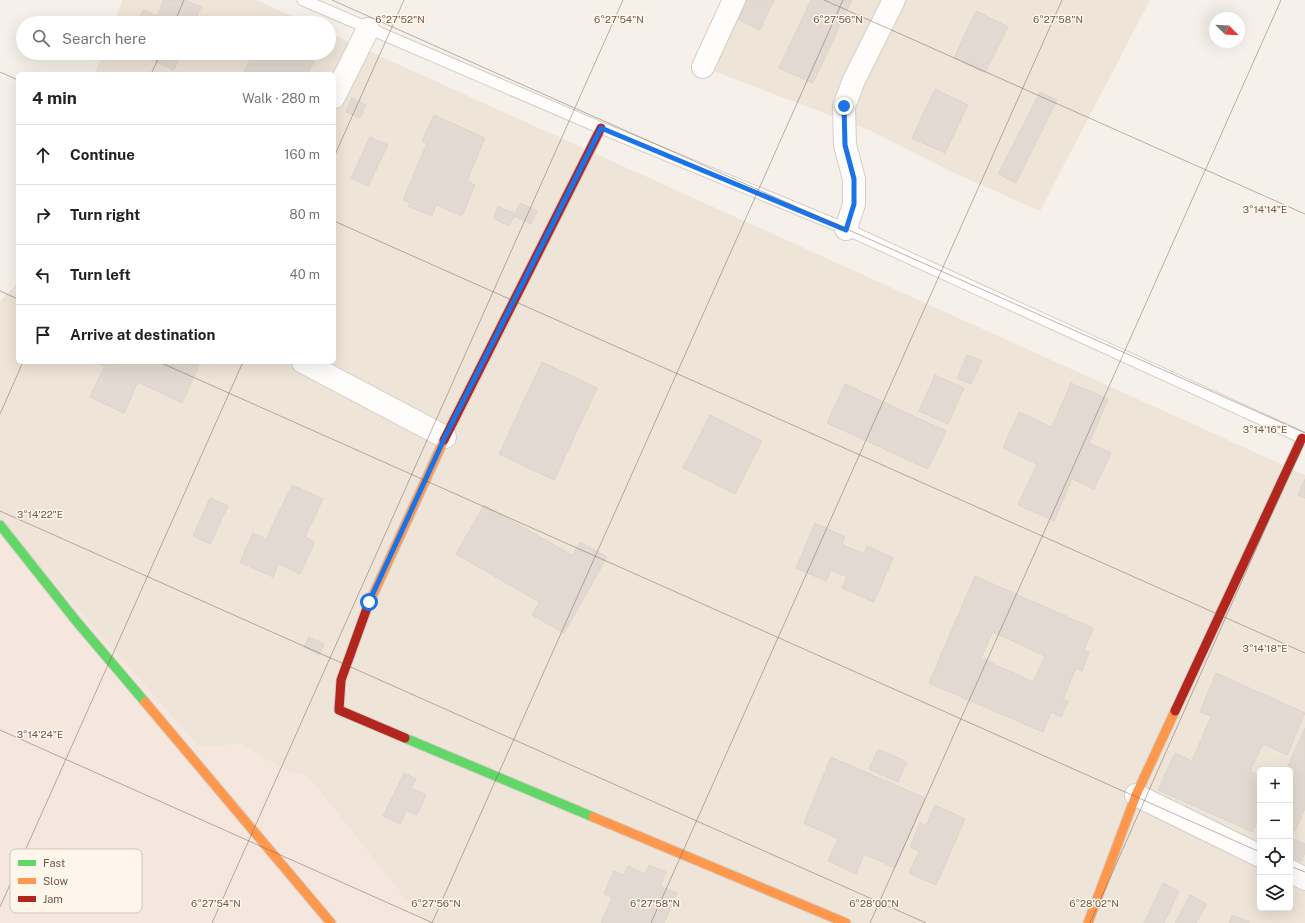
<!DOCTYPE html>
<html lang="en">
<head>
<meta charset="utf-8">
<style>
	:root { --surface:#fff; --page:#f6f6f6; --text:#222; --muted:#767676; --line:#e0e0e0 }
	body { margin:0; font-family:"Public Sans",sans-serif; background:var(--page); color:var(--text) }
	.controls { position:absolute; right:12px; bottom:12px; display:grid; overflow:hidden; border-radius:6px; box-shadow:0 4px 16px #0002 }
	.controls button { width:36px; height:36px; display:grid; place-items:center; padding:0; border:0; border-bottom:1px solid var(--line); background:var(--surface); color:var(--text); font:20px sans-serif }
	.compass { position:absolute; left:1209px; top:12px; width:36px; height:36px; border-radius:50%; background:var(--surface); box-shadow:0 4px 16px #0002; rotate:114deg }
	.stop { position:absolute; width:12px; height:12px; margin:-9px; border:3px solid #1a73e8; border-radius:50%; background:#fff }
	.stop.end { background:#1a73e8; border-color:#fff; box-shadow:0 1px 4px #0008 }
	.list { margin:0; padding:0; list-style:none }
	h2 { display:flex; justify-content:space-between; align-items:center; height:52px; margin:0; padding:0 16px; font-size:17px }
	h2 small { font-size:13px; font-weight:400; color:var(--muted) }
	.list li { display:grid; grid-template-columns:26px 1fr auto; gap:12px; align-items:center; box-sizing:border-box; height:60px; padding:0 16px; border-top:1px solid var(--line) }
	.list b { display:block; font-size:15px; white-space:nowrap }
	.list em { font-size:13px; font-style:normal; color:var(--muted) }
	.icon { flex:none; width:22px; height:22px; fill:none; stroke:currentColor; stroke-width:2; stroke-linecap:round; stroke-linejoin:round }
	.map { position:relative; flex:none; width:1305px; height:923px; overflow:hidden }
	.search { position:absolute; background:var(--surface); box-shadow:0 4px 16px #0002; left:16px; top:16px; width:320px; height:44px; display:flex; align-items:center; gap:10px; box-sizing:border-box; padding:0 14px; border-radius:22px; color:var(--muted); font-size:15px }
	.panel { position:absolute; background:var(--surface); box-shadow:0 4px 16px #0002; left:16px; top:72px; width:320px; height:292px; border-radius:6px }
	.map>svg:first-child { display:block }
	.residential { fill:#eee4d8; fill-rule:evenodd }
	.commercial { fill:#f5e6de }
	.building { fill:#e1d9d2; stroke:#ded4cc; fill-rule:evenodd }
	.lines { fill:none; stroke-linecap:round; stroke-linejoin:round }
	.lane-casing { stroke:#d4cec8; stroke-width:13 }
	.street-casing { stroke:#d4cec8; stroke-width:24 }
	.fast-casing { stroke:#d4cdc6; stroke-width:11 }
	.slow-casing { stroke:#d4cdc6; stroke-width:11 }
	.jam-casing { stroke:#d4cdc6; stroke-width:11 }
	.lane { stroke:#fefdfc; stroke-width:11 }
	.street { stroke:#fefdfc; stroke-width:22 }
	.fast { stroke:#63d668; stroke-width:9 }
	.slow { stroke:#ff974d; stroke-width:9 }
	.jam { stroke:#b3261e; stroke-width:9 }
	.route { stroke:#1a73e8; stroke-width:5 }
	.ticks { fill:none; stroke:#71594c; stroke-width:1; stroke-opacity:0.45 }
	.key { fill:#fef6eb; stroke:#d4c7bb; stroke-width:1 }
	.key-label { font-size:11px; fill:#71594c }
	.ticks-label { font-size:10px; text-anchor:middle; fill:#71594c; stroke:#fef6eb; stroke-width:3; stroke-linejoin:round; paint-order:stroke }
</style>
</head>
<body>
<div class="map">
<svg width="1305" height="923" viewBox="0 0 1305 923">
	<rect width="100%" height="100%" fill="#f5f1ea"/>
	<g class="residential">
		<polygon points="123,0 256,0 307,23 114,23"/>
		<polygon points="734,0 1150,0 1040,211 954,173 871,131 703,67"/>
		<path d="M 329,33 L 1305,475 L 1305,923 L 424,923 L 309,777 L 287,771 L 241,744 L 199,747 L 20,544 L 0,525 L 0,301 L 15,286 L 18,279 L 18,362 L 334,362 L 334,74 L 95,74 L 103,53 L 329,53 ZM 1260,770 L 1290,770 L 1290,908 L 1260,908 Z"/>
	</g>
	<polygon class="commercial" points="0,525 20,544 199,747 241,744 287,771 309,777 424,923 0,923"/>
	<g class="building">
		<polygon points="164,0 185,0 201,7 194,23 137,23 143,10 157,16"/>
		<polygon points="745,0 774,0 760,30 736,18"/>
		<polygon points="811,0 852,0 813,83 779,68"/>
		<polygon points="976,11 1008,27 985,73 954,58"/>
		<polygon points="140,53 181,53 174,70 139,54"/>
		<polygon points="253,53 316,53 317,54 308,74 300,74 296,72 296,74 243,74"/>
		<polygon points="935,89 968,105 945,153 912,138"/>
		<polygon points="1040,92 1057,100 1016,183 998,174"/>
		<polygon points="352,98 366,105 360,118 346,112"/>
		<polygon points="434,115 485,138 467,181 475,185 462,216 436,205 432,216 408,206 410,203 403,200 427,143 422,141"/>
		<polygon points="370,137 388,145 368,186 351,178"/>
		<polygon points="520,203 537,211 531,224 514,216"/>
		<polygon points="498,206 515,214 509,226 493,218"/>
		<polygon points="967,355 982,361 971,384 957,378"/>
		<polygon points="96,362 193,362 199,365 182,403 138,382 124,413 90,397 105,366"/>
		<polygon points="542,362 597,388 554,480 499,454"/>
		<polygon points="935,375 964,388 948,424 919,411"/>
		<polygon points="1071,383 1108,399 1089,443 1111,453 1094,489 1072,479 1054,521 1018,505 1037,464 1003,448 1019,412 1052,427"/>
		<polygon points="845,384 946,431 928,469 827,423"/>
		<polygon points="710,415 762,441 735,494 683,468"/>
		<polygon points="1305,479 1305,498 1298,495"/>
		<polygon points="292,485 323,499 305,537 315,542 300,574 279,564 273,577 240,562 253,533 266,539"/>
		<polygon points="210,498 228,506 210,544 193,536"/>
		<polygon points="484,505 572,555 580,542 607,557 564,633 532,615 539,602 456,554"/>
		<polygon points="815,523 845,537 842,544 864,554 867,546 893,558 874,602 842,588 847,577 831,570 826,581 796,568"/>
		<path d="M 975,576 L 1093,628 L 1084,650 L 1089,652 L 1082,671 L 1076,668 L 1063,699 L 1068,701 L 1061,717 L 1051,712 L 1043,732 L 929,683 ZM 993,632 L 1045,656 L 1033,682 L 981,658 Z"/>
		<polygon points="309,637 324,644 319,655 304,647"/>
		<polygon points="1216,673 1305,713 1287,755 1263,744 1250,771 1260,776 1260,815 1253,832 1158,790 1175,753 1192,761 1211,716 1200,712"/>
		<polygon points="1305,728 1305,808 1295,831 1290,828 1290,770 1286,770"/>
		<polygon points="878,749 907,762 898,782 869,769"/>
		<polygon points="831,757 925,798 895,868 864,854 856,874 828,861 838,839 804,823"/>
		<polygon points="404,773 416,779 411,788 426,795 417,815 406,810 400,824 383,816"/>
		<polygon points="935,805 965,819 936,885 909,873 919,851 910,847 920,823 926,826"/>
		<polygon points="1293,839 1305,844 1305,853 1301,861 1290,857 1290,845"/>
		<polygon points="649,865 666,872 660,886 677,893 664,923 601,923 612,897 604,894 614,871 624,875 628,866 645,874"/>
		<polygon points="1163,883 1179,891 1164,923 1144,923"/>
		<polygon points="1190,895 1207,904 1196,923 1175,923"/>
		<polygon points="1232,915 1250,922 1249,923 1229,923"/>
	</g>
	<g class="lines">
		<defs>
			<polyline id="lane" points="303,0 601,128 846,229 1305,439"/>
			<g id="street">
				<polyline points="703,67 734,0"/>
				<polyline points="334,97 368,29"/>
				<polyline points="846,229 854,204 854,179 845,145 844,106 854,80 894,0"/>
				<polyline points="303,362 445,437"/>
				<polyline points="1136,795 1260,856"/>
				<polyline points="1290,871 1305,879"/>
			</g>
			<g id="fast">
				<polyline points="0,525 77,622 145,702"/>
				<polyline points="405,738 593,817"/>
			</g>
			<g id="slow">
				<polyline points="367,608 444,440"/>
				<polyline points="145,702 331,923"/>
				<polyline points="593,817 846,923"/>
				<polyline points="1088,923 1136,795 1175,711"/>
			</g>
			<g id="jam">
				<polyline points="444,440 601,128"/>
				<polyline points="367,608 341,680 339,710 405,738"/>
				<polyline points="1175,711 1302,438"/>
			</g>
		</defs>
		<use href="#lane" class="lane-casing"/>
		<use href="#street" class="street-casing"/>
		<use href="#fast" class="fast-casing"/>
		<use href="#slow" class="slow-casing"/>
		<use href="#jam" class="jam-casing"/>
		<use href="#lane" class="lane"/>
		<use href="#street" class="street"/>
		<use href="#fast" class="fast"/>
		<use href="#slow" class="slow"/>
		<use href="#jam" class="jam"/>
	</g>
	<g class="lines">
		<polyline class="route" points="369,602 445,437 601,128 846,230 854,204 854,179 845,145 844,106"/>
	</g>
	<path class="ticks" d="M 332,0 L 1305,433M 824,0 L 1305,214M 174,23 L 184,0M 0,72 L 18,80M 151,74 L 161,53M 334,157 L 404,0M 334,221 L 1305,653M 0,291 L 18,299M 159,362 L 1260,852M 0,414 L 23,362M 0,511 L 926,923M 0,730 L 433,923M 1290,866 L 1305,872M 0,907 L 243,362M 212,923 L 623,0M 432,923 L 843,0M 651,923 L 1062,0M 870,923 L 1281,0M 1090,923 L 1305,439"/>
	<rect x="10" y="849" width="132" height="64" rx="6" class="key"/>
	<rect x="18" y="860" width="18" height="6" fill="#63d668"/>
	<rect x="18" y="878" width="18" height="6" fill="#ff974d"/>
	<rect x="18" y="896" width="18" height="6" fill="#b3261e"/>
	<g class="key-label">
		<text x="43" y="867">Fast</text>
		<text x="43" y="885">Slow</text>
		<text x="43" y="903">Jam</text>
	</g>
	<g class="ticks-label">
		<text x="400" y="23">6°27'52"N</text>
		<text x="619" y="23">6°27'54"N</text>
		<text x="838" y="23">6°27'56"N</text>
		<text x="1058" y="23">6°27'58"N</text>
		<text x="1265" y="213">3°14'14"E</text>
		<text x="1265" y="433">3°14'16"E</text>
		<text x="40" y="518">3°14'22"E</text>
		<text x="1265" y="652">3°14'18"E</text>
		<text x="40" y="738">3°14'24"E</text>
		<text x="216" y="907">6°27'54"N</text>
		<text x="436" y="907">6°27'56"N</text>
		<text x="655" y="907">6°27'58"N</text>
		<text x="874" y="907">6°28'00"N</text>
		<text x="1094" y="907">6°28'02"N</text>
	</g>
</svg>
<div class="controls">
<button>+</button>
<button>−</button>
<button><svg class="icon" aria-label="locate" viewBox="0 0 24 24"><circle cx="12" cy="12" r="6"/><path d="M12 2v4M12 18v4M2 12h4M18 12h4"/></svg></button>
<button><svg class="icon" aria-label="layers" viewBox="0 0 24 24"><path d="M12 4l9 5-9 5-9-5zM3 14l9 5 9-5"/></svg></button>
</div>
<svg class="compass" viewBox="-18 -18 36 36"><path d="M0-13l5 13h-10z" fill="#e53935"/><path d="M0 13l5-13h-10z" fill="#767676"/></svg>
<div class="stop" style="left:369px;top:602px"></div>
<div class="stop end" style="left:844px;top:106px"></div>
<div class="search"><svg class="icon" aria-label="search" viewBox="0 0 24 24"><circle cx="10" cy="10" r="6"/><path d="M15 15l6 6"/></svg>Search here</div>
<section class="panel">
<h2>4 min<small>Walk · 280 m</small></h2>
<ul class="list">
<li><svg class="icon" aria-label="ahead" viewBox="0 0 24 24"><path d="M12 20V5M6 11l6-6 6 6"/></svg><div><b>Continue</b></div><em>160 m</em></li>
<li><svg class="icon" aria-label="right" viewBox="0 0 24 24"><path d="M7 20v-9h11M14 6l5 5-5 5"/></svg><div><b>Turn right</b></div><em>80 m</em></li>
<li><svg class="icon" aria-label="left" viewBox="0 0 24 24"><path d="M17 20v-9H6M10 6l-5 5 5 5"/></svg><div><b>Turn left</b></div><em>40 m</em></li>
<li><svg class="icon" aria-label="arrive" viewBox="0 0 24 24"><path d="M6 21V4h12l-3 4 3 4H6"/></svg><div><b>Arrive at destination</b></div></li>
</ul>
</section>
</div>
</body>
</html>
